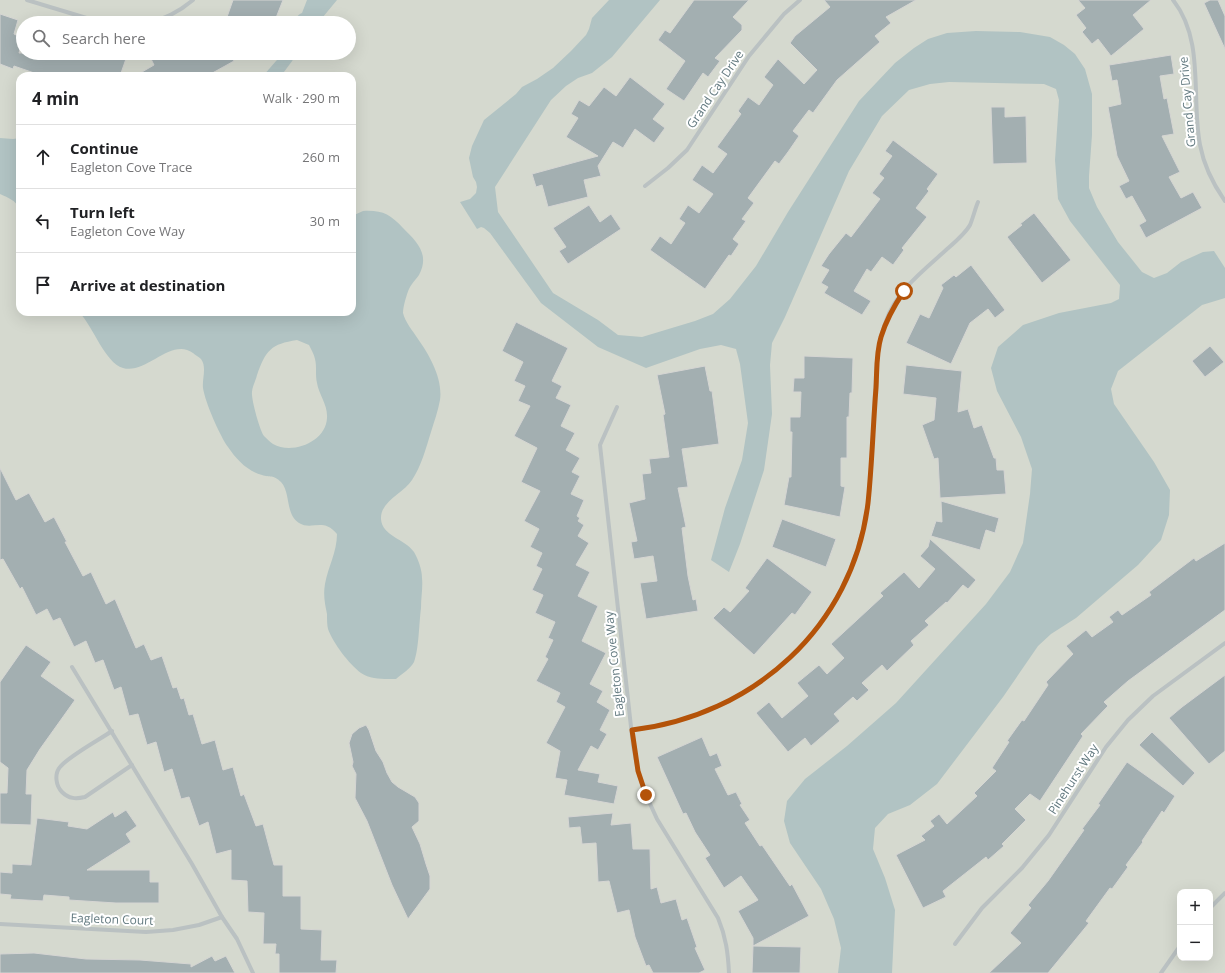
<!DOCTYPE html>
<html lang="en">
<head>
<meta charset="utf-8">
<style>
	:root { --surface:#fff; --page:#f2f2f2; --text:#202124; --muted:#757577; --line:#e0e0e0 }
	body { margin:0; font-family:"Open Sans",sans-serif; background:var(--page); color:var(--text) }
	.controls { position:absolute; right:12px; bottom:12px; display:grid; overflow:hidden; border-radius:8px; box-shadow:0 4px 16px #0002 }
	.controls button { width:36px; height:36px; display:grid; place-items:center; padding:0; border:0; border-bottom:1px solid var(--line); background:var(--surface); color:var(--text); font:20px sans-serif }
	.stop { position:absolute; width:12px; height:12px; margin:-9px; border:3px solid #b45309; border-radius:50%; background:#fff }
	.stop.end { background:#b45309; border-color:#fff; box-shadow:0 1px 4px #0008 }
	.list { margin:0; padding:0; list-style:none }
	h2 { display:flex; justify-content:space-between; align-items:center; height:52px; margin:0; padding:0 16px; font-size:17px }
	h2 small { font-size:13px; font-weight:400; color:var(--muted) }
	.list li { display:grid; grid-template-columns:26px 1fr auto; gap:12px; align-items:center; box-sizing:border-box; height:64px; padding:0 16px; border-top:1px solid var(--line) }
	.list b { display:block; font-size:15px; white-space:nowrap }
	.list p { margin:0; font-size:13px; white-space:nowrap; color:var(--muted) }
	.list em { font-size:13px; font-style:normal; color:var(--muted) }
	.icon { flex:none; width:22px; height:22px; fill:none; stroke:currentColor; stroke-width:2; stroke-linecap:round; stroke-linejoin:round }
	.map { position:relative; flex:none; width:1225px; height:973px; overflow:hidden }
	.search { position:absolute; background:var(--surface); box-shadow:0 4px 16px #0002; left:16px; top:16px; width:340px; height:44px; display:flex; align-items:center; gap:10px; box-sizing:border-box; padding:0 14px; border-radius:22px; color:var(--muted); font-size:15px }
	.panel { position:absolute; background:var(--surface); box-shadow:0 4px 16px #0002; left:16px; top:72px; width:340px; height:244px; border-radius:12px }
	.map>svg:first-child { display:block }
	.green { fill:#d5d9cf; fill-rule:evenodd }
	.water { fill:#b1c3c3; fill-rule:evenodd }
	.building { fill:#a3afb1; stroke:#d5d5d3 }
	.lines { fill:none; stroke-linecap:round; stroke-linejoin:round }
	.minor { stroke:#bac1c2; stroke-width:4 }
	.route { stroke:#b45309; stroke-width:5 }
	.labels { text-anchor:middle; dominant-baseline:central; stroke-width:4; stroke-linejoin:round; paint-order:stroke }
	.street-label { font-size:12px; fill:#637a80; stroke:#fff }
</style>
</head>
<body>
<div class="map">
<svg width="1225" height="973" viewBox="0 0 1225 973">
	<rect width="100%" height="100%" fill="#f4f3f0"/>
	<path class="green" d="M 0,0 L 1225,0 L 1225,973 L 0,973 ZM 23,23 L 349,23 L 349,53 L 23,53 ZM 20,76 L 352,76 L 352,312 L 20,312 ZM 1180,892 L 1210,892 L 1210,958 L 1180,958 Z"/>
	<g class="water">
		<path d="M 307,0 L 337,0 L 318,23 L 296,23 C 296,18 297,15 302,13 Z"/>
		<polygon points="609,0 660,0 612,57 592,73 578,78 566,86 551,100 495,187 498,212 553,293 598,320 618,335 642,337 695,321 713,314 730,299 756,266 788,212 859,101 895,63 914,48 928,39 947,33 976,31 1020,32 1050,37 1064,45 1075,54 1085,69 1092,94 1092,135 1089,176 1089,188 1097,207 1118,242 1142,272 1154,278 1167,273 1181,262 1203,252 1214,251 1225,268 1225,298 1202,305 1118,371 1111,389 1114,404 1154,462 1170,490 1169,515 1161,540 1138,565 1076,618 1051,634 1038,646 1003,697 937,784 910,805 888,814 875,828 873,849 885,878 895,910 892,973 838,973 841,948 834,919 821,889 790,843 784,821 787,801 805,779 847,746 896,703 986,604 1010,572 1023,543 1030,494 1032,469 1021,437 997,391 991,368 998,347 1023,325 1059,313 1111,303 1119,299 1120,285 1070,221 1058,199 1055,160 1059,100 1056,89 1044,84 949,82 930,84 909,90 882,116 849,171 785,317 772,343 770,365 772,414 764,470 740,544 729,572 711,560 725,508 742,460 748,423 740,364 736,349 721,345 700,349 646,368 598,347 541,303 490,233 484,228 481,227 477,229 460,202 470,199 476,193 477,187 476,182 473,177 469,158 472,146 484,120 516,94 522,87 537,79 553,68 571,51 586,35 589,29 592,18"/>
		<polygon points="283,53 298,53 281,76 263,76"/>
		<path d="M 0,138 L 13,139 L 20,138 L 20,209 C 15,200 9,198 0,194 Z"/>
		<path d="M 363,211 C 382,210 390,214 403,228 C 417,242 430,254 419,275 C 417,278 414,281 412,284 C 408,289 407,295 405,301 C 404,305 403,309 403,313 C 405,322 413,331 418,339 C 430,356 443,379 440,400 C 438,411 434,422 431,432 C 426,448 421,467 412,480 C 404,493 380,501 381,519 C 382,536 405,539 414,552 C 418,559 422,569 422,578 C 423,587 421,598 421,608 C 419,623 419,649 414,662 C 411,668 402,674 396,679 C 385,679 371,680 361,673 C 349,664 333,643 328,629 C 327,625 327,619 327,614 C 325,604 323,595 325,584 C 328,567 337,552 337,534 C 323,517 312,531 299,523 C 285,514 291,493 281,482 C 273,474 270,478 262,475 C 247,471 236,459 228,447 C 220,436 205,402 203,388 C 202,379 207,367 201,359 C 199,357 195,355 193,353 C 171,337 146,375 123,368 C 105,363 93,326 79,312 L 352,312 L 352,216 ZM 297,340 L 309,345 C 311,349 314,354 315,359 C 317,367 315,375 317,383 C 319,395 328,405 327,418 C 326,442 292,455 273,444 C 270,442 266,438 264,436 C 260,431 251,399 252,392 C 252,387 256,380 257,375 C 266,350 271,344 297,340 Z"/>
	</g>
	<g class="building">
		<polygon points="233,0 283,0 274,23 243,23 227,17"/>
		<polygon points="694,0 749,0 733,17 742,25 742,30 715,58 720,61 708,77 703,73 684,101 666,89 685,61 658,40 665,30 670,33"/>
		<polygon points="824,0 916,0 886,17 891,23 875,36 880,42 837,80 813,113 809,110 793,131 799,136 788,152 779,164 775,161 748,198 754,203 742,219 746,221 733,239 739,244 731,256 729,255 705,289 650,250 660,236 671,244 685,223 679,219 688,205 699,213 713,194 692,180 702,165 713,173 727,154 717,147 741,114 738,111 748,97 759,105 773,85 764,77 778,59 804,84 817,70 790,43 795,36 830,7"/>
		<polygon points="1078,0 1151,0 1133,15 1144,29 1111,56 1098,39 1092,44 1082,32 1086,28 1076,15 1085,8"/>
		<polygon points="1210,0 1218,0 1225,16 1225,49 1204,3"/>
		<polygon points="0,14 18,20 14,34 23,38 19,53 128,53 120,76 43,76 14,66 13,69 0,64"/>
		<polygon points="148,53 230,53 234,61 207,76 135,76 154,65"/>
		<polygon points="1171,55 1174,74 1160,76 1164,99 1167,98 1174,134 1162,136 1180,172 1169,177 1181,198 1193,192 1202,208 1146,238 1139,225 1146,221 1132,196 1126,199 1119,186 1129,181 1117,156 1108,107 1121,104 1117,80 1112,81 1109,65"/>
		<polygon points="630,77 665,104 653,119 665,128 654,143 635,129 623,148 613,142 598,166 601,176 584,180 588,197 548,207 542,185 536,187 532,174 598,156 566,137 578,118 571,114 579,100 589,106 604,87 616,96"/>
		<polygon points="991,107 1005,107 1005,117 1026,116 1027,163 993,164"/>
		<polygon points="893,140 938,174 927,189 929,191 916,208 927,217 902,248 904,250 893,265 882,257 871,272 867,269 854,291 871,301 862,315 824,293 828,287 821,283 829,270 821,266 829,254 846,233 851,237 880,199 872,193 884,178 879,174 892,156 885,151"/>
		<polygon points="589,205 600,222 611,214 621,229 568,264 559,251 566,247 553,228"/>
		<polygon points="1034,213 1071,260 1042,283 1007,237 1022,225 1020,224"/>
		<polygon points="971,265 1005,310 995,318 988,309 970,323 951,364 906,343 920,314 929,318 943,288 941,285 954,275 956,277"/>
		<polygon points="516,322 568,348 552,381 562,386 556,398 571,405 561,426 575,433 566,450 580,458 572,472 580,476 571,494 584,500 577,516 580,518 578,521 584,525 578,536 589,543 576,565 590,572 578,596 598,606 582,641 606,653 590,684 603,691 597,702 610,710 600,730 607,734 598,750 591,746 578,770 600,774 598,782 618,786 614,804 564,795 567,780 555,778 560,751 546,743 565,707 556,702 560,693 536,681 548,659 545,657 553,640 548,638 555,622 535,613 543,595 532,590 542,569 536,566 542,553 530,547 539,529 524,521 540,491 521,482 537,448 514,436 530,406 518,401 525,386 514,381 523,362 502,351"/>
		<polygon points="1210,346 1224,362 1205,377 1192,361"/>
		<polygon points="804,356 853,358 852,393 850,393 849,417 847,417 847,458 841,458 841,486 845,487 840,517 784,505 789,477 791,477 792,432 790,432 790,417 800,417 801,392 793,392 794,378 804,378"/>
		<polygon points="906,365 962,371 958,412 968,409 974,428 982,425 994,458 996,458 997,470 1004,470 1006,494 940,498 938,458 934,459 922,425 934,420 936,398 903,394"/>
		<polygon points="705,366 710,391 712,391 719,444 682,449 688,487 678,488 686,527 682,528 688,576 693,600 696,599 698,611 646,619 640,583 657,581 653,556 634,559 631,542 637,541 629,503 645,499 642,474 651,473 649,459 669,457 663,415 665,414 657,375"/>
		<polygon points="0,468 16,500 29,493 45,522 54,517 67,542 65,542 83,576 91,572 106,604 115,599 136,648 144,644 151,660 162,656 173,688 177,687 181,699 184,698 189,715 193,714 202,744 215,740 223,770 233,767 241,796 244,794 256,826 263,824 274,865 283,865 283,896 301,896 301,929 322,930 321,960 337,960 336,973 279,973 279,954 275,954 276,944 263,944 264,913 248,912 247,881 231,880 231,850 216,854 208,822 199,826 189,797 181,799 172,769 164,772 156,742 147,745 138,714 129,716 121,687 114,690 103,660 95,663 86,641 74,647 60,618 53,621 47,609 36,615 22,587 20,589 3,559 0,560"/>
		<polygon points="941,501 999,518 995,533 986,530 980,550 931,536 936,521 942,522"/>
		<polygon points="782,519 836,539 826,567 772,547"/>
		<polygon points="930,539 976,580 968,589 963,585 947,603 946,602 925,621 929,625 911,641 914,645 887,671 882,665 862,683 869,690 857,701 853,697 834,714 840,721 811,746 805,738 788,752 756,713 769,702 782,718 808,696 797,683 819,665 827,674 844,658 831,644 883,596 880,593 904,572 919,588 935,569 920,556 928,547"/>
		<polygon points="1225,543 1225,610 1128,681 1104,702 1108,706 1081,734 1083,736 1040,801 1030,794 1015,809 1026,820 1002,844 1004,846 988,860 986,857 943,891 946,897 923,908 896,855 925,840 921,836 934,826 930,821 939,814 947,824 977,796 974,793 996,771 992,768 1009,742 1007,741 1022,720 1024,721 1048,685 1046,682 1073,654 1066,646 1086,630 1092,637 1113,622 1109,617 1118,610 1122,615 1151,595 1149,592 1194,558 1196,561"/>
		<polygon points="767,558 812,592 795,615 792,613 754,655 713,618 724,607 730,612 749,591 745,588"/>
		<polygon points="26,645 51,662 41,676 75,700 40,749 27,770 26,794 32,794 31,825 0,824 0,793 7,793 8,768 0,762 0,682"/>
		<polygon points="1225,675 1225,751 1209,764 1169,718 1182,707"/>
		<polygon points="366,725 369,730 376,751 383,762 387,773 392,782 398,787 415,797 419,803 419,821 412,827 420,844 426,864 430,876 430,889 408,919 392,885 367,821 355,798 356,774 352,766 353,762 349,743 352,734 359,728"/>
		<polygon points="1152,732 1195,773 1183,786 1139,745"/>
		<polygon points="702,737 710,756 717,753 722,766 715,769 728,795 736,792 742,804 740,805 750,820 745,823 760,846 762,845 790,886 792,884 809,916 753,946 753,938 738,911 758,900 741,876 724,888 705,858 710,855 695,832 686,813 683,814 657,757"/>
		<polygon points="1127,762 1175,796 1164,813 1162,811 1142,841 1143,842 1126,865 1128,867 1112,889 1110,888 1086,921 1089,923 1048,973 989,973 1021,943 1010,933 1031,908 1028,905 1048,881 1084,830 1082,829 1100,805 1098,804"/>
		<polygon points="126,810 137,826 126,834 131,842 87,870 150,870 150,882 159,882 159,903 116,903 69,900 69,897 44,895 43,901 10,899 11,895 0,894 0,872 12,873 12,864 31,865 37,818 69,822 68,826 87,829 113,812 115,817"/>
		<polygon points="613,813 611,825 631,823 633,849 650,849 651,889 657,887 661,903 676,899 682,920 687,918 697,947 695,948 705,970 699,973 653,973 649,965 646,966 635,937 629,910 617,913 609,881 598,882 596,843 582,844 580,827 569,828 568,817"/>
		<polygon points="753,946 801,947 800,973 752,973"/>
		<polygon points="34,953 86,959 140,960 191,964 191,967 212,956 215,961 226,956 235,973 0,973 0,954"/>
	</g>
	<g class="lines">
		<g class="minor">
			<polyline points="27,0 103,23"/>
			<path d="M 1173,0 C 1205,40 1191,98 1200,145 C 1204,166 1213,184 1225,201"/>
			<path d="M 148,23 C 165,19 180,11 193,0"/>
			<polyline points="645,186 668,168 687,150 749,56 784,14 800,0"/>
			<path d="M 617,407 L 600,445 L 633,745 L 638,771 L 646,795 L 657,819 L 718,918 C 726,937 728,953 729,973"/>
			<polyline points="72,667 192,864 222,917 237,939 253,973"/>
			<path d="M 632,730 C 755,715 851,628 868,503 C 872,468 873,428 875,392 C 876,378 876,362 879,347 C 880,338 883,330 886,321 C 896,291 924,270 946,250 C 954,243 965,234 970,225 C 973,218 975,209 978,202"/>
			<path d="M 112,731 C 99,740 69,756 60,767 C 54,774 56,786 62,792 C 69,799 76,799 85,797 L 132,765"/>
			<polyline points="1210,908 1225,893"/>
			<polyline points="0,924 146,932 173,930 199,925 222,917"/>
			<polyline points="955,944 982,908 1022,868 1049,835 1106,747 1128,720 1153,696 1225,643"/>
			<polyline points="1161,973 1180,946"/>
		</g>
	</g>
	<g class="lines">
		<path class="route" d="M 646,795 L 638,771 L 632,730 C 753,716 853,627 868,503 C 872,465 873,426 876,388 C 877,371 876,353 881,337 C 886,320 894,306 904,291"/>
	</g>
	<g class="labels">
		<g class="street-label">
			<text transform="translate(715 89) rotate(-56)">Grand Cay Drive</text>
			<text transform="translate(1187 102) rotate(-95)">Grand Cay Drive</text>
			<text transform="translate(614 664) rotate(-96)">Eagleton Cove Way</text>
			<text transform="translate(1073 779) rotate(-57)">Pinehurst Way</text>
			<text transform="translate(112 919) rotate(2)">Eagleton Court</text>
		</g>
	</g>
</svg>
<div class="controls">
<button>+</button>
<button>−</button>
</div>
<div class="stop" style="left:904px;top:291px"></div>
<div class="stop end" style="left:646px;top:795px"></div>
<div class="search"><svg class="icon" aria-label="search" viewBox="0 0 24 24"><circle cx="10" cy="10" r="6"/><path d="M15 15l6 6"/></svg>Search here</div>
<section class="panel">
<h2>4 min<small>Walk · 290 m</small></h2>
<ul class="list">
<li><svg class="icon" aria-label="ahead" viewBox="0 0 24 24"><path d="M12 20V5M6 11l6-6 6 6"/></svg><div><b>Continue</b><p>Eagleton Cove Trace</p></div><em>260 m</em></li>
<li><svg class="icon" aria-label="left" viewBox="0 0 24 24"><path d="M17 20v-9H6M10 6l-5 5 5 5"/></svg><div><b>Turn left</b><p>Eagleton Cove Way</p></div><em>30 m</em></li>
<li><svg class="icon" aria-label="arrive" viewBox="0 0 24 24"><path d="M6 21V4h12l-3 4 3 4H6"/></svg><div><b>Arrive at destination</b></div></li>
</ul>
</section>
</div>
</body>
</html>
